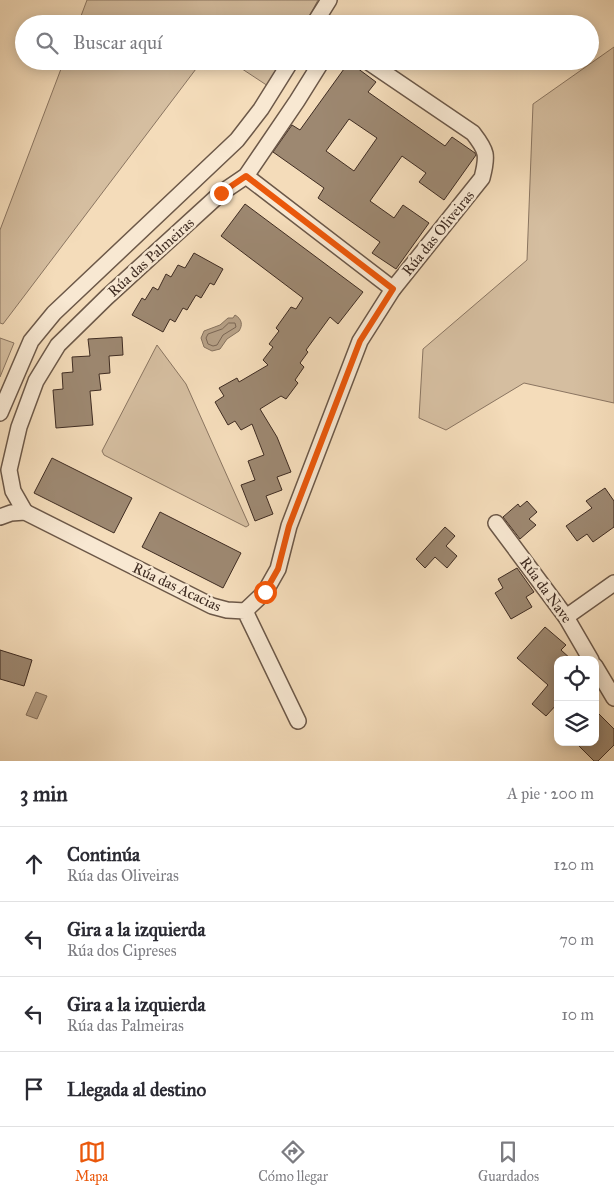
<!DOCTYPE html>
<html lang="es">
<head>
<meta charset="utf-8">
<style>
	:root { --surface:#fff; --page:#f2f2f3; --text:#2b2b33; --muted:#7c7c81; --line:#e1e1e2; --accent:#ea580c }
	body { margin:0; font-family:"IM FELL Great Primer",serif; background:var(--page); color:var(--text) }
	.controls { position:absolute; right:15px; bottom:15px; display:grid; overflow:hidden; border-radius:10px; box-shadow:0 2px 12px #0003 }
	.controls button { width:45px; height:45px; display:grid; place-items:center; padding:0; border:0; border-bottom:1px solid var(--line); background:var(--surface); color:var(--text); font:25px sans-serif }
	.stop { position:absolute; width:15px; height:15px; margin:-11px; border:4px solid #ea580c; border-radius:50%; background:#fff }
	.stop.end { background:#ea580c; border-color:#fff; box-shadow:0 1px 5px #0008 }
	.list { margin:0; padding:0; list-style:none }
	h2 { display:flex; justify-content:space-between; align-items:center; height:65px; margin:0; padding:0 20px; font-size:21px }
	h2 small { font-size:16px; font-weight:400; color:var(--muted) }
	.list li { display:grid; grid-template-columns:32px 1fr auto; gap:15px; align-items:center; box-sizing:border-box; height:75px; padding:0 20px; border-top:1px solid var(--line) }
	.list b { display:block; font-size:19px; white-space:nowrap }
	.list p { margin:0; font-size:16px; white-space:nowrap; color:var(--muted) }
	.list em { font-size:16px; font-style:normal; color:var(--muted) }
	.icon { flex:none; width:28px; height:28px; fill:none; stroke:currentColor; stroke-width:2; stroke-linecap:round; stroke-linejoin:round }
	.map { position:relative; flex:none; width:614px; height:761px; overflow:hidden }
	.search { position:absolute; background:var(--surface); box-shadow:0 2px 12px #0003; left:15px; right:15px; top:15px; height:55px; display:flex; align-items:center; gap:12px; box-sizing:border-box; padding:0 18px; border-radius:28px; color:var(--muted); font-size:19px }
	.sheet { height:365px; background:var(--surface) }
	nav { display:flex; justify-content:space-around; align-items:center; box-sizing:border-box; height:70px; border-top:1px solid var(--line); background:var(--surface); font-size:14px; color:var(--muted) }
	nav a { display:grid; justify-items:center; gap:2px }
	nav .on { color:var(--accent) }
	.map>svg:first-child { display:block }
	.green { fill:#d5bea0; stroke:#8a7561 }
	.water { fill:#b6a086; stroke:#86725e }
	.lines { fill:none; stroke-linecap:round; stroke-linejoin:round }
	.shore { stroke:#7a6654; stroke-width:1 }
	.building { fill:#9d8871; stroke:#3f2c22; fill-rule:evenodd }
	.minor-casing { stroke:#6c5848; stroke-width:18 }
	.minor { stroke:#f8e8d2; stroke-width:15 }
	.route { stroke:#ea580c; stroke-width:6 }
	.labels { text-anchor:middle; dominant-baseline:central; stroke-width:5; stroke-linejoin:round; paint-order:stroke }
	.street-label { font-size:15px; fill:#3f2c22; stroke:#f8e8d2 }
</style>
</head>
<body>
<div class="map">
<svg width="614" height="761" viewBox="0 0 614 761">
	<rect width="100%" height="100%" fill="#f4dcba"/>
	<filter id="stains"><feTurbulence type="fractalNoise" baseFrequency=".004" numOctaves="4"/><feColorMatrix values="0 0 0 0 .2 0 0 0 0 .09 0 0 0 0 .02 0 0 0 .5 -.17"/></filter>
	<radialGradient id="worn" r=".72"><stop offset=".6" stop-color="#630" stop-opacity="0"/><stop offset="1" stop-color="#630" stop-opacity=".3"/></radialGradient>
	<g class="green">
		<polygon points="87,0 318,0 305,24 78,24"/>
		<polygon points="614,47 614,403 524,383 446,430 419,418 423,349 527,260 533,104"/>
		<polygon points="64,61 202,61 3,324 0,323 0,230"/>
		<polygon points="230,61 283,61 268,86"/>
		<polygon points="0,338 14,343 0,377"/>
		<polygon points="157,345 186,384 249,525 246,527 104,455 102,451"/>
	</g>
	<g class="water">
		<path d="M 235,315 C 242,319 243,325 239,331 L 227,339 L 220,349 L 212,351 L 204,347 L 201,338 L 204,331 L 220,325 L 228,318 L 233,318 Z"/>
		<polygon points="36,692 47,696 37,719 26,715"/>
	</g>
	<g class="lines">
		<polygon class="shore" points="229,323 235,323 236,327 223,335 217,345 213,346 208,344 206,338 208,334 222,329"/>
	</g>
	<g class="building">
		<path d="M 349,62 L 376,82 L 368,92 L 445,146 L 452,137 L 475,153 L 476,155 L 444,200 L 419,182 L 426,173 L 402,156 L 370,201 L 394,218 L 403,205 L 429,223 L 396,269 L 372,253 L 380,242 L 318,198 L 324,188 L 273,152 L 292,125 L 300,130 ZM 349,119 L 377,138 L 354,171 L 326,151 Z"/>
		<polygon points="245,204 363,292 338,324 330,317 306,350 308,352 300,363 304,367 295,380 298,383 286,399 281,396 260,409 277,437 291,472 277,477 282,490 266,496 273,514 255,521 241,485 255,480 248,461 264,455 252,424 241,430 235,421 228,425 215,402 224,396 219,388 237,378 239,382 268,365 263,360 273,347 269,344 279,331 276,328 291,307 296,309 303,298 221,236"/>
		<polygon points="194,253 223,269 214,285 210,283 201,298 196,295 187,310 183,308 175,322 170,319 163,332 132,315 142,298 145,300 153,287 158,290 166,274 171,277 178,265 185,268"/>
		<polygon points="122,337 123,355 109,356 110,373 99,374 101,390 90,391 93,425 56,428 53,390 63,389 62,373 73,372 72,357 90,356 88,339"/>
		<polygon points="52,458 132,498 114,533 34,493"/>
		<polygon points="605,488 614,501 614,527 593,542 587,534 577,541 566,526 592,508 586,501"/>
		<polygon points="527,501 537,512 529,519 536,525 520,539 503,517 518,504 520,507"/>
		<polygon points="160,512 241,553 223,588 142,547"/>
		<polygon points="445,527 455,536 446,546 457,556 447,568 435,557 425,568 416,559"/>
		<polygon points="517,568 534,592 526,597 532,607 511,619 495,593 503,588 498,579"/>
		<polygon points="545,627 566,645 561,650 572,660 558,660 558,703 546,716 532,704 548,685 517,658"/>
		<polygon points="0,650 32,660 24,686 0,679"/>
		<polygon points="595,710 614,729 614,745 598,761 594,761 575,742 595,742"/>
	</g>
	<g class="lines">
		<defs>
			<g id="minor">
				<polyline points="314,24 329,0"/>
				<polyline points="246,176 393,289"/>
				<polyline points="0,413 31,341 54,313 237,140 261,109 291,61"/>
				<polyline points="25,512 13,491 9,470 19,427 36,381 58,345 107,297 221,193 246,176 297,101 322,61"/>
				<polyline points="0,517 11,513 25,512 212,606 227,610 245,611 298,721"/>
				<polyline points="496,523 566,617 591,660"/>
				<path d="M 245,611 L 265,592 L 278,569 L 289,526 L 360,341 L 393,289 L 482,178 C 488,155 487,151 473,133 L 367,61"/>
				<polyline points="566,617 614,583"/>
				<polyline points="595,666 614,698"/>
			</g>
		</defs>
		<use href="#minor" class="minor-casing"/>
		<use href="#minor" class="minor"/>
	</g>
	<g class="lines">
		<polyline class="route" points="221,193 246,176 393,289 360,341 289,526 278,569 265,592"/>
	</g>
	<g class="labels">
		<g class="street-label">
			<text transform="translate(438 233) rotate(-51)">Rúa das Oliveiras</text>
			<text transform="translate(151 257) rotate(-42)">Rúa das Palmeiras</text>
			<text transform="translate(177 587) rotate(25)">Rúa das Acacias</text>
			<text transform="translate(546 590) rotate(54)">Rúa da Nave</text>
		</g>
	</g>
	<rect width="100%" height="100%" filter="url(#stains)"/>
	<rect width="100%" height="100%" fill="url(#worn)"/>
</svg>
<div class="controls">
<button><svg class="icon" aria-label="locate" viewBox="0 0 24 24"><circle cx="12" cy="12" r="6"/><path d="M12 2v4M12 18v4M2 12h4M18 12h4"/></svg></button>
<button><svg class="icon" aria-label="layers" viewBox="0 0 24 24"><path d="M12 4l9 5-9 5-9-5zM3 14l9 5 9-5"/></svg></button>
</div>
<div class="stop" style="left:265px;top:592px"></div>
<div class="stop end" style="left:221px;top:193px"></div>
<div class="search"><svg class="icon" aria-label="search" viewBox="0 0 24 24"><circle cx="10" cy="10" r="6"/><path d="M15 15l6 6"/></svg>Buscar aquí</div>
</div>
<section class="sheet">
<h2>3 min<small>A pie · 200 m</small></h2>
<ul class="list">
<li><svg class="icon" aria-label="ahead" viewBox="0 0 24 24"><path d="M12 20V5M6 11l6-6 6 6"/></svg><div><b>Continúa</b><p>Rúa das Oliveiras</p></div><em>120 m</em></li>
<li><svg class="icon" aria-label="left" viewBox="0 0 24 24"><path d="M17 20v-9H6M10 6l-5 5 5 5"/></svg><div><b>Gira a la izquierda</b><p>Rúa dos Cipreses</p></div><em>70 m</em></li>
<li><svg class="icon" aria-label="left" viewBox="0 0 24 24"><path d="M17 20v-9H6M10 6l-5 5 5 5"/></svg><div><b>Gira a la izquierda</b><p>Rúa das Palmeiras</p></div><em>10 m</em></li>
<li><svg class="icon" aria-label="arrive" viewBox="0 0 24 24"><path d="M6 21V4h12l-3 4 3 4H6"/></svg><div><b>Llegada al destino</b></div></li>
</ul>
</section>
<nav>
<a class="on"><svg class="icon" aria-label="map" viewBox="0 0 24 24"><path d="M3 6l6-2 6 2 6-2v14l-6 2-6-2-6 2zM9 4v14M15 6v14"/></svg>Mapa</a>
<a><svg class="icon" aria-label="directions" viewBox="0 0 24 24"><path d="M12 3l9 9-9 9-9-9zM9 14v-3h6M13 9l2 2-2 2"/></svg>Cómo llegar</a>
<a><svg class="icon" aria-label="saved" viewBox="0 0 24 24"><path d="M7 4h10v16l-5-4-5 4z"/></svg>Guardados</a>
</nav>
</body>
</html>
